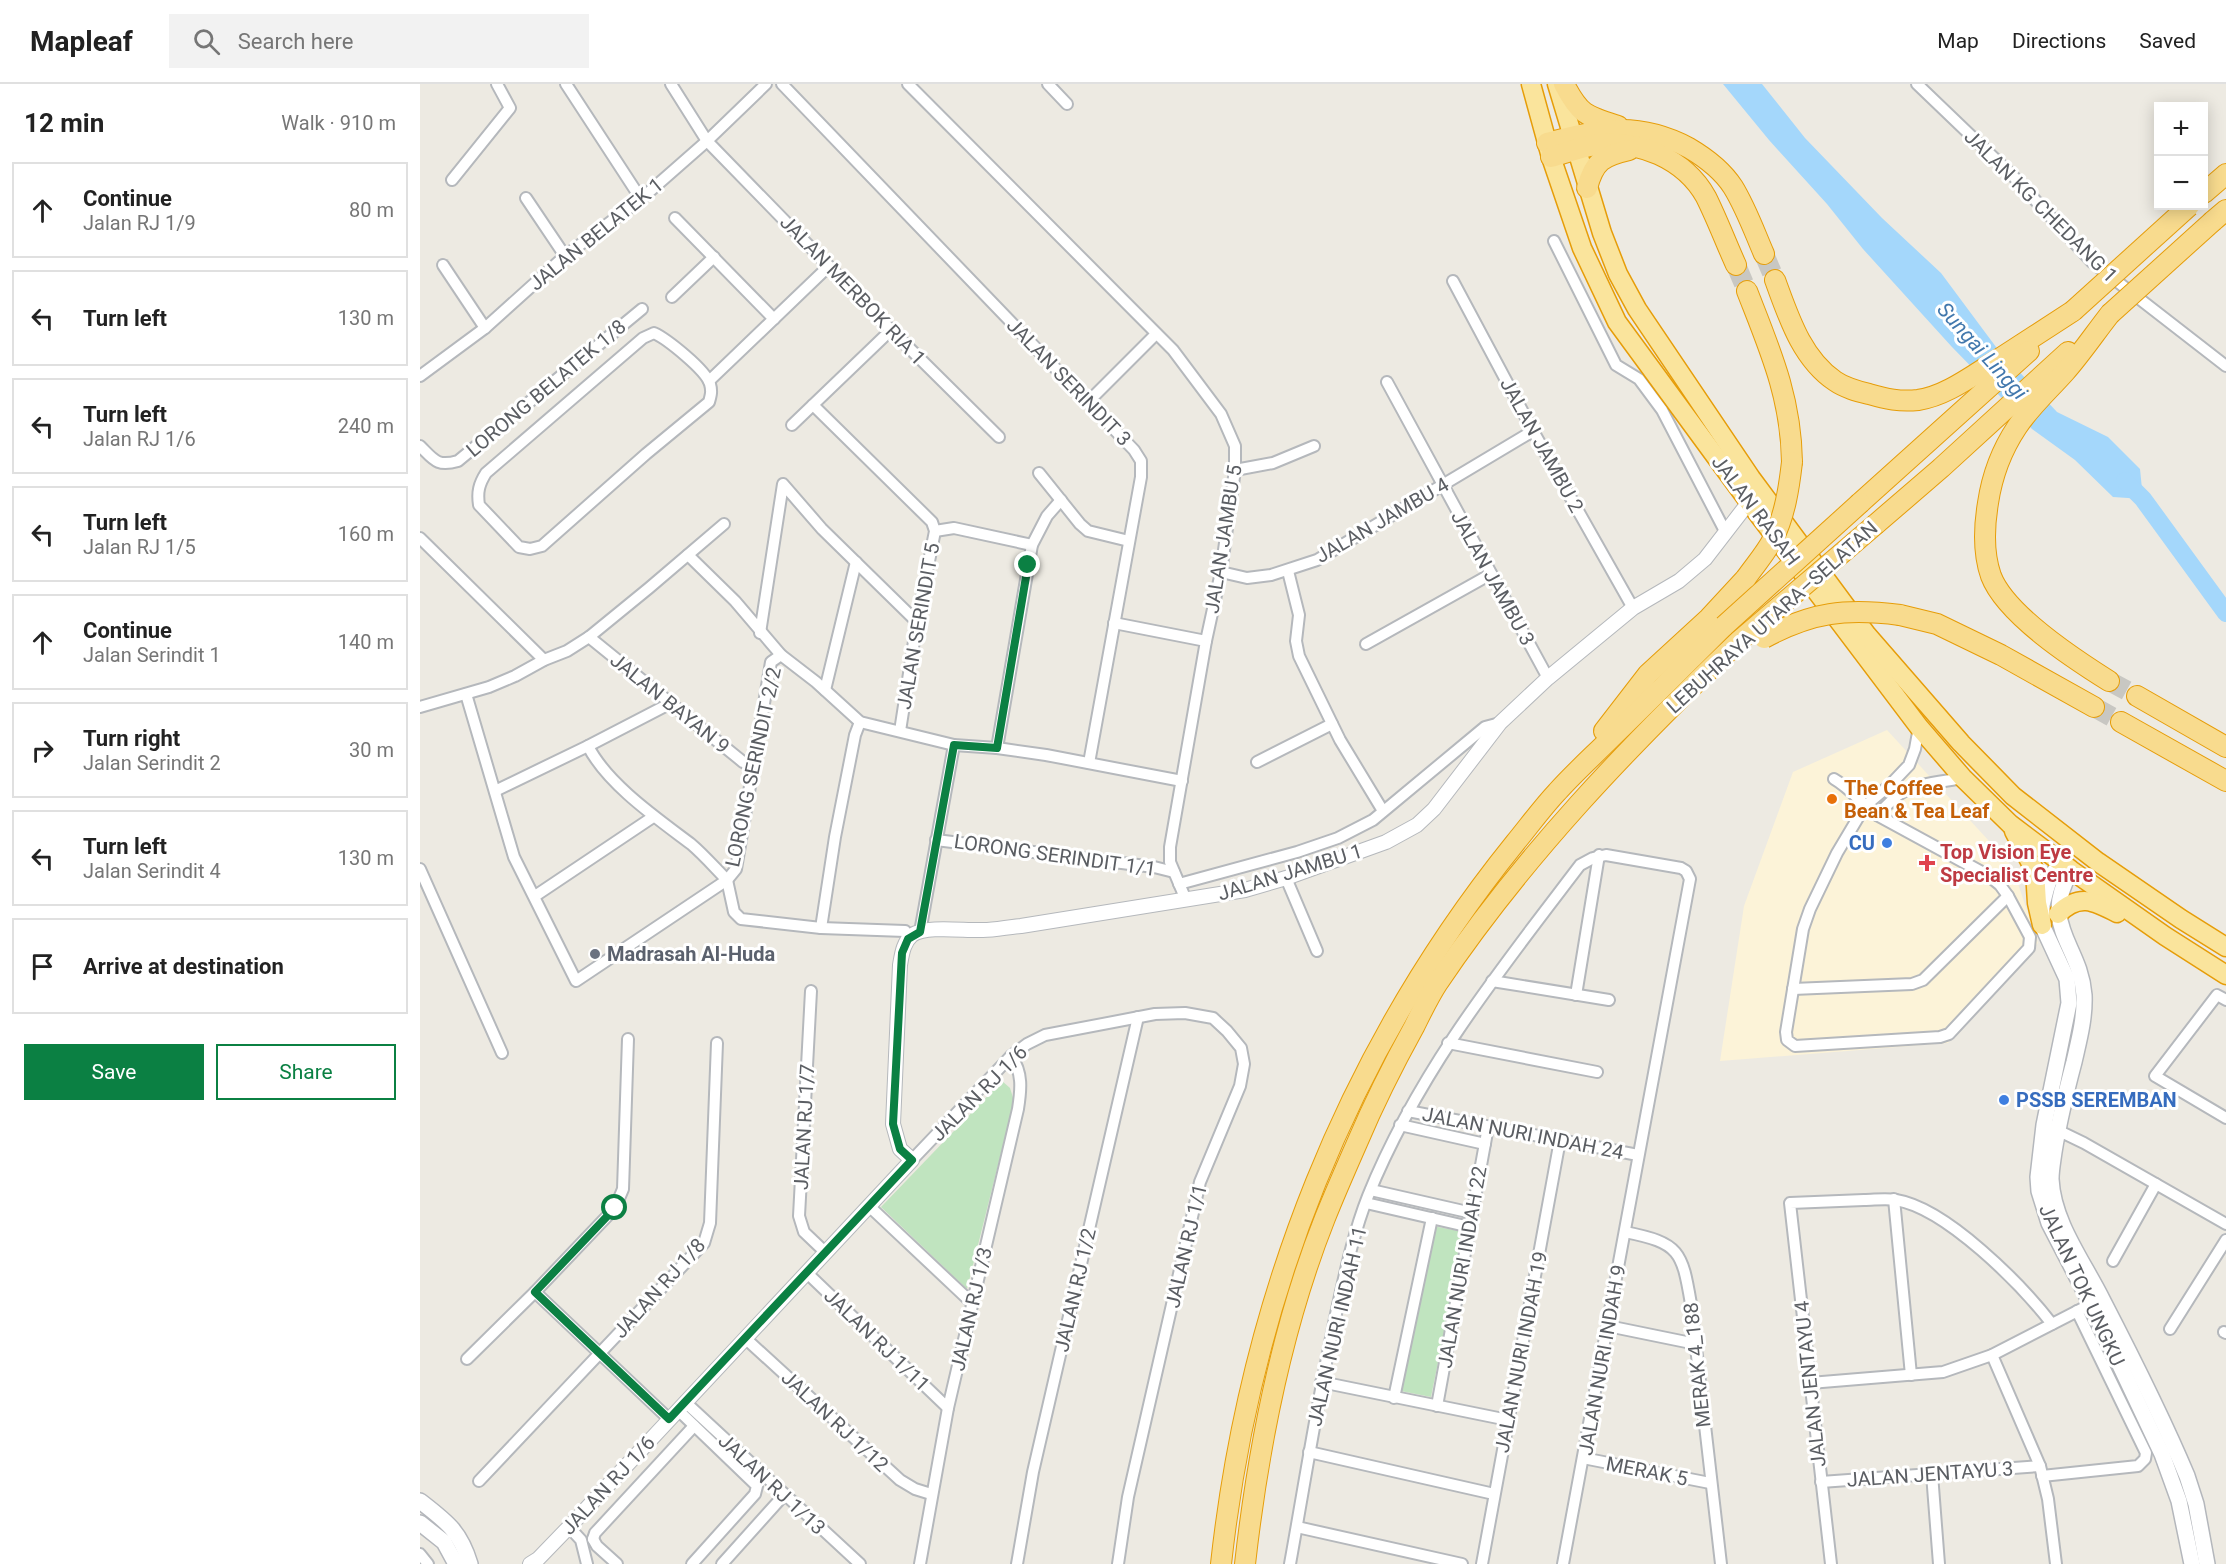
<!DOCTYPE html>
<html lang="en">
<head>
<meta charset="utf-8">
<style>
	:root { --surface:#fff; --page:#f2f2f2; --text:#222; --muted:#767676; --line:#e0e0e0; --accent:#0b8043 }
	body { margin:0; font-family:Roboto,sans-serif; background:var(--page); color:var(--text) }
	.controls { position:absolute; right:18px; top:18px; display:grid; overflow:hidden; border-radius:0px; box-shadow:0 3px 15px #0003 }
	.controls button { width:54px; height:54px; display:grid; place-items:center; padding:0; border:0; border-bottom:2px solid var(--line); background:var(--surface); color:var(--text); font:30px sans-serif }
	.stop { position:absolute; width:18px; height:18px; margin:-14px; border:4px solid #0b8043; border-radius:50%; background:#fff }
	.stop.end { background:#0b8043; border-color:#fff; box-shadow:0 2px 6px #0008 }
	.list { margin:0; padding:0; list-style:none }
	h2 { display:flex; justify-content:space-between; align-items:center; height:78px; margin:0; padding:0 24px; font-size:26px }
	h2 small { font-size:20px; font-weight:400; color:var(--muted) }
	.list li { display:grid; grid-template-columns:39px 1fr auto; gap:18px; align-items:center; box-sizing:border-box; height:96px; margin:0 12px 12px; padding:0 12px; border:2px solid var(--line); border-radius:0px }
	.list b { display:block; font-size:22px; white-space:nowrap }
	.list p { margin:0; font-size:20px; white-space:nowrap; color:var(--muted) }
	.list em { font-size:20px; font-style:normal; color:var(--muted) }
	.actions { display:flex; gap:12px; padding:18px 24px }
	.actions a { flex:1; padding:14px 0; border:2px solid var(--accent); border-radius:0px; text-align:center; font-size:21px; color:var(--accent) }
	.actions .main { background:var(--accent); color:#fff }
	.icon { flex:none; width:33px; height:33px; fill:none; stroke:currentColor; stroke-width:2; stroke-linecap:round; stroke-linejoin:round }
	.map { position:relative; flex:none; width:1806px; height:1480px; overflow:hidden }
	header { display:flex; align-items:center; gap:36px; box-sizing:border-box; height:84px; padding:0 30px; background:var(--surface); border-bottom:2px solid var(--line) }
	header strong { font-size:28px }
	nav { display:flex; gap:33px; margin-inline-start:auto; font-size:21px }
	.search { width:420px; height:54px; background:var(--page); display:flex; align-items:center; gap:15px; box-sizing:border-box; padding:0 21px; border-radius:0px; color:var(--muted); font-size:22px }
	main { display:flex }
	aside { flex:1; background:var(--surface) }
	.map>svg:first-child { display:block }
	.commercial { fill:#fcf3d8 }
	.green { fill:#c0e4bf }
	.water { fill:#a4d7fb }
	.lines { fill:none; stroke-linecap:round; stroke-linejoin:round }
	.river { stroke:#a4d7fb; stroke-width:18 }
	.motorway-tunnel { stroke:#c8c7c2; stroke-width:20; stroke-dasharray:20 10; stroke-linecap:butt }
	.minor-casing { stroke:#b5b8bc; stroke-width:14 }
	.tertiary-casing { stroke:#b5b8bc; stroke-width:16 }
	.secondary-casing { stroke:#b4b7bc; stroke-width:18 }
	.trunk-casing { stroke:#e69d09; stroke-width:21 }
	.motorway-casing { stroke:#e69d09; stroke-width:22 }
	.minor { stroke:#fff; stroke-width:10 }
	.tertiary { stroke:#fff; stroke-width:14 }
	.secondary { stroke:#fff; stroke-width:15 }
	.trunk { stroke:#fae49c; stroke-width:18 }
	.motorway { stroke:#f8db8e; stroke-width:20 }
	.motorway-bridge-casing { stroke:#e69d09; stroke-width:22; stroke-linecap:butt }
	.motorway-bridge { stroke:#f8db8e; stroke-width:20 }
	.route { stroke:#0b8043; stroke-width:8 }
	.food-dot { fill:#e8710a; stroke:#fff; stroke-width:2 }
	.shop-dot { fill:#3f7fe0; stroke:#fff; stroke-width:2 }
	.health-dot { fill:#e0444e; stroke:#fff; stroke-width:2 }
	.worship-dot { fill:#6b7280; stroke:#fff; stroke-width:2 }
	.labels { text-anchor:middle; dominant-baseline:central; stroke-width:6; stroke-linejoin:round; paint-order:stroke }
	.street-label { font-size:20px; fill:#5b5e63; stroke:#fff }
	.food-label { font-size:20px; font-weight:bold; fill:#c56008; stroke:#fff; text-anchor:start }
	.shop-label { font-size:20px; font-weight:bold; fill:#366cbe; stroke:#fff; text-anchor:end }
	.health-label { font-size:20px; font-weight:bold; fill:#be3a42; stroke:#fff; text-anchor:start }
	.worship-label { font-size:20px; font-weight:bold; fill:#5b616d; stroke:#fff; text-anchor:start }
	.water-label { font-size:21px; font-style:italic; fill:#4278ad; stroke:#fff }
</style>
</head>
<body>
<header>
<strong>Mapleaf</strong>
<div class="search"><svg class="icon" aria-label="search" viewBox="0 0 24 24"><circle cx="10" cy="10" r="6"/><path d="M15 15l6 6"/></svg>Search here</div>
<nav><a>Map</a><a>Directions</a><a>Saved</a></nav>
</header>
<main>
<aside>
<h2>12 min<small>Walk · 910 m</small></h2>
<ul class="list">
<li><svg class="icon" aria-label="ahead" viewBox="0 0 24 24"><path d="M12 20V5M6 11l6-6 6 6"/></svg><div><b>Continue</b><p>Jalan RJ 1/9</p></div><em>80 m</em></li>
<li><svg class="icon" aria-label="left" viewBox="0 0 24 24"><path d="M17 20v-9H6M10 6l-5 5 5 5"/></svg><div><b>Turn left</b></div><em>130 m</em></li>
<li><svg class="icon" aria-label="left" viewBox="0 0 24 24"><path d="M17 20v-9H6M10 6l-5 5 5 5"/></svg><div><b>Turn left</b><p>Jalan RJ 1/6</p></div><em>240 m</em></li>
<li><svg class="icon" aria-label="left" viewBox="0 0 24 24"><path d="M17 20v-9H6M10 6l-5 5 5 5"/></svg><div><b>Turn left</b><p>Jalan RJ 1/5</p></div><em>160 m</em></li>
<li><svg class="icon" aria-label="ahead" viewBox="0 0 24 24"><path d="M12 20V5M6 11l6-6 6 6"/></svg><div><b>Continue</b><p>Jalan Serindit 1</p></div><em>140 m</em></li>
<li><svg class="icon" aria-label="right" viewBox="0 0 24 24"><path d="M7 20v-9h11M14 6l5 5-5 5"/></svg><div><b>Turn right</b><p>Jalan Serindit 2</p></div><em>30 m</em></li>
<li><svg class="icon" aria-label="left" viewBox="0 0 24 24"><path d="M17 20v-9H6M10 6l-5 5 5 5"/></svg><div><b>Turn left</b><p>Jalan Serindit 4</p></div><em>130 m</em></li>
<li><svg class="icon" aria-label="arrive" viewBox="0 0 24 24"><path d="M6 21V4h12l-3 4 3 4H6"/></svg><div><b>Arrive at destination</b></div></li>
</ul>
<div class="actions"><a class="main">Save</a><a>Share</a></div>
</aside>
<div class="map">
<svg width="1806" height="1480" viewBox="0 0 1806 1480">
	<rect width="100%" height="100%" fill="#edeae2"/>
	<polygon class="commercial" points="1467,646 1592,782 1618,859 1528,959 1300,977 1324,822 1373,688"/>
	<g class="green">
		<polygon points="582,997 590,1004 594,1017 547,1205 461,1123"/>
		<polygon points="1013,1142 1044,1148 1011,1313 981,1307"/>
	</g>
	<polygon class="water" points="1303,0 1342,0 1385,54 1462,134 1521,189 1576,263 1637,328 1688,353 1720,385 1723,415 1693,413 1655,376 1612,345 1532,263 1443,165 1407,120 1349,56"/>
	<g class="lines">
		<polyline class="river" points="1705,397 1723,415 1806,529"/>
		<g class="motorway-tunnel">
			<polyline points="1344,170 1355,196"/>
			<polyline points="1316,181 1327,207"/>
			<polyline points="1689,597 1717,612"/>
			<polyline points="1674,623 1701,638"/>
		</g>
		<defs>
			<g id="minor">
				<polyline points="146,0 221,115"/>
				<polyline points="251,0 287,57 471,246 579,353"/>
				<polyline points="362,0 714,366 721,377 721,393 669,679"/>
				<polyline points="488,0 753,266 801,330 815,362 815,386 801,488 786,557 750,763 750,778 766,816"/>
				<polyline points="628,0 647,20"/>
				<polyline points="1497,0 1594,93 1672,178 1806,282"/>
				<polyline points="32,96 90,24 77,0"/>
				<polyline points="106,114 145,172"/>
				<polyline points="255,134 354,235"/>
				<polyline points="1134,157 1196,281 1219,295 1242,326 1306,449"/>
				<polyline points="23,181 65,244"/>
				<polyline points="1033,197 1113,347 1213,524"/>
				<polyline points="252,213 294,173"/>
				<path d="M 234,249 C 247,255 286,286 290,300 C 292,307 291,311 289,318 L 226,370 L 122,462 L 110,465 L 99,463 L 59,421 C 57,408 59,400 66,389 L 223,254 Z"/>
				<polyline points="0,292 65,244 145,172 221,115 287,57 346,0"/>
				<polyline points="289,297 409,182"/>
				<polyline points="967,298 1128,594"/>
				<polyline points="668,318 736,250"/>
				<polyline points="393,321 512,438 515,447 497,538 480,647"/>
				<polyline points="372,341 471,246"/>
				<path d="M 0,362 C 14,376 17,383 38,377 L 222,225"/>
				<polyline points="815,386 853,379 894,362"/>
				<polyline points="619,389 660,440 668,447 709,457"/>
				<polyline points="515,447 534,444 612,461"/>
				<polyline points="0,454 124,576"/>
				<polyline points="268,471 315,517 361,571 396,598 440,638 534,661 577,664 626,671 762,697"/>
				<polyline points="868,487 879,531 876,557 879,572 920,656 963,727"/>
				<polyline points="801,488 827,494 851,491 897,476 1113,347"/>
				<polyline points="694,539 786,557"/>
				<polyline points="340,549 363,400 402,445 497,538"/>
				<polyline points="169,553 323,678 332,682"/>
				<polyline points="946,560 1071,490"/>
				<polyline points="405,606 436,478"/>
				<polyline points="46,610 94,773 156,897 307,796 316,785 351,578 361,571"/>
				<polyline points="0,623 69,603 95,592 124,576 147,567 169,553 229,504 304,440"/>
				<path d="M 168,662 C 187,700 238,735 271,760 C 284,771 295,784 307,796"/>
				<polyline points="577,664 612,461 627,432 641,416"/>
				<polyline points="837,678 912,640"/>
				<path d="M 1414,695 C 1430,704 1442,720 1457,731 L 1569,792 L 1580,801 L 1588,812 L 1610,853 L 1609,864 L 1529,950 L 1520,953 L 1375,962 L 1367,956 L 1366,948 L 1383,845 L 1390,825 L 1417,769 L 1445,722 L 1470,701 L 1489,681 L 1495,665 L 1499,643"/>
				<polyline points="75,707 168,662 251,619"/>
				<path d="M 1457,731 C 1464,724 1471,717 1478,711 C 1496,699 1522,698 1543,694"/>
				<polyline points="516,756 734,783 754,788"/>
				<polyline points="0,785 82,969"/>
				<polyline points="866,794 897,867"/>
				<polyline points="307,796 314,828 321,835 401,844 485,847 488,855"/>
				<polyline points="759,800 877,768 918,754 953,736 1065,643 1080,639"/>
				<polyline points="115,812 233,733"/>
				<polyline points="401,844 415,753 435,651 440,638"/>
				<polyline points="500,848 534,661"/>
				<polyline points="1072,897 1189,916"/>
				<polyline points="1373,905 1492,900 1503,896 1588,812"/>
				<polyline points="391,907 379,1132 384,1148 405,1168"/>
				<polyline points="1156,911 1179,771"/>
				<polyline points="1806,916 1797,911 1735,992 1806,1034"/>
				<polyline points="1028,959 1177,988"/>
				<polyline points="988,1027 1218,1071"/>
				<polyline points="980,1041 1065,1060"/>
				<polyline points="1633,1044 1664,1059 1806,1140"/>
				<polyline points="492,1076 591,972 607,960 625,951 735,930 765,929 793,934 807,947 821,964 824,980 820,1002 780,1098 708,1413 698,1480"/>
				<polyline points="951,1106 1052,1129"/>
				<polyline points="1474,1115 1491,1291"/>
				<polyline points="946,1119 1050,1143"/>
				<polyline points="449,1122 552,1219"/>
				<path d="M 1205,1148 C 1260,1159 1262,1167 1271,1220 L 1301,1480"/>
				<polyline points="1693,1177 1736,1100"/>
				<polyline points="387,1189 528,1324"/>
				<polyline points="115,1208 249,1335"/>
				<polyline points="1188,1242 1276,1260"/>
				<polyline points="1750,1245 1806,1156"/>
				<polyline points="1804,1248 1806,1249"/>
				<polyline points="325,1254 480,1396 495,1405 511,1410"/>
				<polyline points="1572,1271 1620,1382 1628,1415 1636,1480"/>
				<polyline points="47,1275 115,1208 195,1124 203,1105 208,955"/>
				<polyline points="901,1298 1088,1336"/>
				<polyline points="1390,1299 1523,1288 1572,1271 1677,1217"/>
				<polyline points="974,1314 1012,1134"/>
				<polyline points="265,1318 440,1480"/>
				<polyline points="1017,1322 1068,1043"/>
				<polyline points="258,1326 337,1402 335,1410 272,1480"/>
				<polyline points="889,1368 1074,1410"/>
				<polyline points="1163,1374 1290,1399"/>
				<polyline points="1512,1390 1519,1480"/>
				<polyline points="1622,1392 1718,1382 1725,1375 1726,1369 1657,1227"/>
				<polyline points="59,1397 284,1159 290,1139 297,959"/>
				<polyline points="1401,1398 1620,1382"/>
				<polyline points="149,1443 161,1456 167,1480"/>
				<polyline points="877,1443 1042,1480"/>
				<polyline points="173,1455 175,1449 274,1342"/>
				<polyline points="173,1455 177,1462 197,1480"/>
				<polyline points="0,1470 8,1480"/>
				<polyline points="302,1480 364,1411"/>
				<path d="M 500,1480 L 528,1324 L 598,1025 C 601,1006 603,988 591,972"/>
				<polyline points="597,1480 613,1388 718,933"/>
				<path d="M 870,1480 C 885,1397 898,1313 916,1230 C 925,1190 933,1150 948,1112 C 998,988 1080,886 1160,781 L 1173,774 L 1186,771 L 1261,784 L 1266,787 L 1270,795 L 1143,1480"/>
				<polyline points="1062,1480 1140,1056"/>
				<path d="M 1411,1480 L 1370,1119 C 1395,1118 1419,1117 1444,1116 C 1454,1116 1466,1114 1476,1116 C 1526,1124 1601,1200 1632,1240"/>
			</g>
			<path id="tertiary" d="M 110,1480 L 118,1475 L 149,1443 L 492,1076 L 480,1065 L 473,1040 L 480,881 C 482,870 483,859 492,851 C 507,841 545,847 563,846 C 575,846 588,843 601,842 L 825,806 L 866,794 L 966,758 L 997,741 L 1014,725 L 1080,639 L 1128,594 L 1213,524 L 1259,497 L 1285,475 L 1329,418"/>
			<g id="secondary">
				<polyline points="1641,778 1630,794 1626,806 1622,821 1622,841 1647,895 1649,919 1624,1041 1618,1093 1619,1107 1629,1139 1671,1220 1742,1370 1759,1417 1772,1480"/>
				<path d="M 1651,786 C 1619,843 1660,859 1664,911 C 1665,934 1659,956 1654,978 C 1646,1008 1639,1037 1634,1068 C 1633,1076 1631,1086 1631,1095 C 1633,1138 1663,1177 1682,1215 C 1712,1273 1742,1332 1767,1392 L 1776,1420 L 1787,1480"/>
				<path d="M 0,1417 C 27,1438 40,1447 50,1480"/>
				<polyline points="0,1439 24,1458 36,1480"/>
			</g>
			<g id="trunk">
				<polyline points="1111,0 1131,73 1162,164 1197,238 1329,418 1499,643 1543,694 1590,740 1651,786 1745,852 1806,891"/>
				<polyline points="1137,0 1182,149 1198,190 1217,225 1331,394 1447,551 1541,659 1593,712 1678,778 1761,835 1806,863"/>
				<polyline points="1594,747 1615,787 1617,819 1622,841"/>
				<path d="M 1638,830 C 1659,809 1674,817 1697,829"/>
			</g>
			<g id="motorway">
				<path d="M 1144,0 C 1160,31 1166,32 1198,42"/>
				<path d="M 1127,59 C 1181,45 1218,37 1269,64 C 1286,74 1302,86 1313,103 C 1326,124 1334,147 1344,170"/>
				<path d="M 1131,73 C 1145,69 1161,63 1175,61 C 1218,55 1265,75 1286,113 C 1297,135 1306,159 1316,181"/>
				<path d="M 1167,104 C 1174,77 1183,72 1209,66"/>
				<polyline points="1784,109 1806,90"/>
				<polyline points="1793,137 1806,126"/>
				<path d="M 1355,196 C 1368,231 1381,274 1415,297 C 1425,304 1437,307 1449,310 C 1466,315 1480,318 1498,316 C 1526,312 1553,291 1576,277 C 1602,260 1627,244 1653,227"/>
				<path d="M 1327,207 C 1350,266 1371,313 1372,378"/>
				<polyline points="1440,419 1609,267"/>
				<polyline points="1456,440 1521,384 1648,268"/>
				<polyline points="1480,531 1517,540 1581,571 1674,623"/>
				<path d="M 1689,597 C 1654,575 1586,531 1571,492 C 1563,469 1564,443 1568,419 C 1572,392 1581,367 1597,343 C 1610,323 1629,306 1645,288 C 1661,270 1675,249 1690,230"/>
				<polyline points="1717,612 1806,663"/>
				<polyline points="1701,638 1806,697"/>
				<polyline points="1184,647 1228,590 1289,534 1326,494"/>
				<path d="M 801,1480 C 830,1215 927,967 1095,759 C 1109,742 1122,724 1137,708 C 1154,689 1173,672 1191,654 C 1229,617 1267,579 1304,542"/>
				<path d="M 825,1480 C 838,1365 862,1242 905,1134 C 915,1109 926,1084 937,1059 C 954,1019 973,981 994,943 C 1001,929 1008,914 1017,900 C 1103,772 1209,662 1320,556"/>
			</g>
		</defs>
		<use href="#minor" class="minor-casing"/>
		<use href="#tertiary" class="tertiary-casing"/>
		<use href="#secondary" class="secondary-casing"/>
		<use href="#trunk" class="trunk-casing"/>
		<use href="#motorway" class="motorway-casing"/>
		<use href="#minor" class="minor"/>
		<use href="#tertiary" class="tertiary"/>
		<use href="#secondary" class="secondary"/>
		<use href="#trunk" class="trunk"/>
		<use href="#motorway" class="motorway"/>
		<defs>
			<g id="motorway-bridge">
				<polyline points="1653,227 1769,122"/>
				<polyline points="1690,230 1793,137"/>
				<path d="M 1326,494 C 1335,481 1346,469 1353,455 C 1365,431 1369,404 1372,378"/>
				<polyline points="1304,542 1440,419"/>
				<path d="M 1344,554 C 1392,528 1426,524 1480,531"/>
				<polyline points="1320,556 1456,440"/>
			</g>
		</defs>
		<use href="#motorway-bridge" class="motorway-bridge-casing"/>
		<use href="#motorway-bridge" class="motorway-bridge"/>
	</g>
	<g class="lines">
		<polyline class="route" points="195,1124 115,1208 249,1335 492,1076 480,1065 473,1040 482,869 488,855 500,848 534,661 577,664 608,481"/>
	</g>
	<circle class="food-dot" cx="1412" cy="715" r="6"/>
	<g class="shop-dot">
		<circle cx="1467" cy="759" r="6"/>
		<circle cx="1584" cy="1016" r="6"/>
	</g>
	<path class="health-dot" d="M1504 770h6v6h6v6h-6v6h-6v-6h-6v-6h6z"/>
	<circle class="worship-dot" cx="175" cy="870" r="6"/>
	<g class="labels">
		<g class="street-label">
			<text transform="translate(1621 122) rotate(45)">JALAN KG CHEDANG 1</text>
			<text transform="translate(176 150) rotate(-39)">JALAN BELATEK 1</text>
			<text transform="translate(433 206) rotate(46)">JALAN MERBOK RIA 1</text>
			<text transform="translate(649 298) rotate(46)">JALAN SERINDIT 3</text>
			<text transform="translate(126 304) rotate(-40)">LORONG BELATEK 1/8</text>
			<text transform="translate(1122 361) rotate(61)">JALAN JAMBU 2</text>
			<text transform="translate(1336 426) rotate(53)">JALAN RASAH</text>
			<text transform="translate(962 436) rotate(-30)">JALAN JAMBU 4</text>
			<text transform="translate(803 455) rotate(-81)">JALAN JAMBU 5</text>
			<text transform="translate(1073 494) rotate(61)">JALAN JAMBU 3</text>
			<text transform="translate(1352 533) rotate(-42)">LEBUHRAYA UTARA–SELATAN</text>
			<text transform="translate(498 542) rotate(-80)">JALAN SERINDIT 5</text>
			<text transform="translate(250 619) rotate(39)">JALAN BAYAN 9</text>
			<text transform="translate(333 683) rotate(-78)">LORONG SERINDIT 2/2</text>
			<text transform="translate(635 771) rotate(8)">LORONG SERINDIT 1/1</text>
			<text transform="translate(870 788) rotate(-17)">JALAN JAMBU 1</text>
			<text transform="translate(559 1009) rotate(-45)">JALAN RJ 1/6</text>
			<text transform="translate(384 1043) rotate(-87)">JALAN RJ 1/7</text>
			<text transform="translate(1103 1049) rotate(11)">JALAN NURI INDAH 24</text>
			<text transform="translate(766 1162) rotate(-77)">JALAN RJ 1/1</text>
			<text transform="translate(1042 1183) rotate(-80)">JALAN NURI INDAH 22</text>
			<text transform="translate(1662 1201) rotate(65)">JALAN TOK UNGKU</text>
			<text transform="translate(239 1204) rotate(-48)">JALAN RJ 1/8</text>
			<text transform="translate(655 1206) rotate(-77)">JALAN RJ 1/2</text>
			<text transform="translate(551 1225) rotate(-77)">JALAN RJ 1/3</text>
			<text transform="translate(917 1242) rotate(-77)">JALAN NURI INDAH 11</text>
			<text transform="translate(457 1256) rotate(44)">JALAN RJ 1/11</text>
			<text transform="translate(1101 1268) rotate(-79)">JALAN NURI INDAH 19</text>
			<text transform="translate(1182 1276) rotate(-80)">JALAN NURI INDAH 9</text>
			<text transform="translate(1277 1281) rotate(-96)">MERAK 4_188</text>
			<text transform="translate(1390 1300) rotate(-96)">JALAN JENTAYU 4</text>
			<text transform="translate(415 1337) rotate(43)">JALAN RJ 1/12</text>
			<text transform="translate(1227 1387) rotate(11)">MERAK 5</text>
			<text transform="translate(1510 1390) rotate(-4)">JALAN JENTAYU 3</text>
			<text transform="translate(352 1400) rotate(43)">JALAN RJ 1/13</text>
			<text transform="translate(188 1401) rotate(-47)">JALAN RJ 1/6</text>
		</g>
		<g class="food-label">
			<text x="1424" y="704">The Coffee<tspan x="1424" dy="23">Bean &amp; Tea Leaf</tspan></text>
		</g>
		<g class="shop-label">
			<text x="1455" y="759">CU</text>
			<text x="1596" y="1016" text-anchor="start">PSSB SEREMBAN</text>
		</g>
		<g class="health-label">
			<text x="1520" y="768">Top Vision Eye<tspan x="1520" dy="23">Specialist Centre</tspan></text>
		</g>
		<g class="worship-label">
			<text x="187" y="870">Madrasah Al-Huda</text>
		</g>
		<g class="water-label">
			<text transform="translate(1562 267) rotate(48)">Sungai Linggi</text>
		</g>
	</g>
</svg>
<div class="controls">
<button>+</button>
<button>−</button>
</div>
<div class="stop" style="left:195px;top:1124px"></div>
<div class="stop end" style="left:608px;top:481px"></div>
</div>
</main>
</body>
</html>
